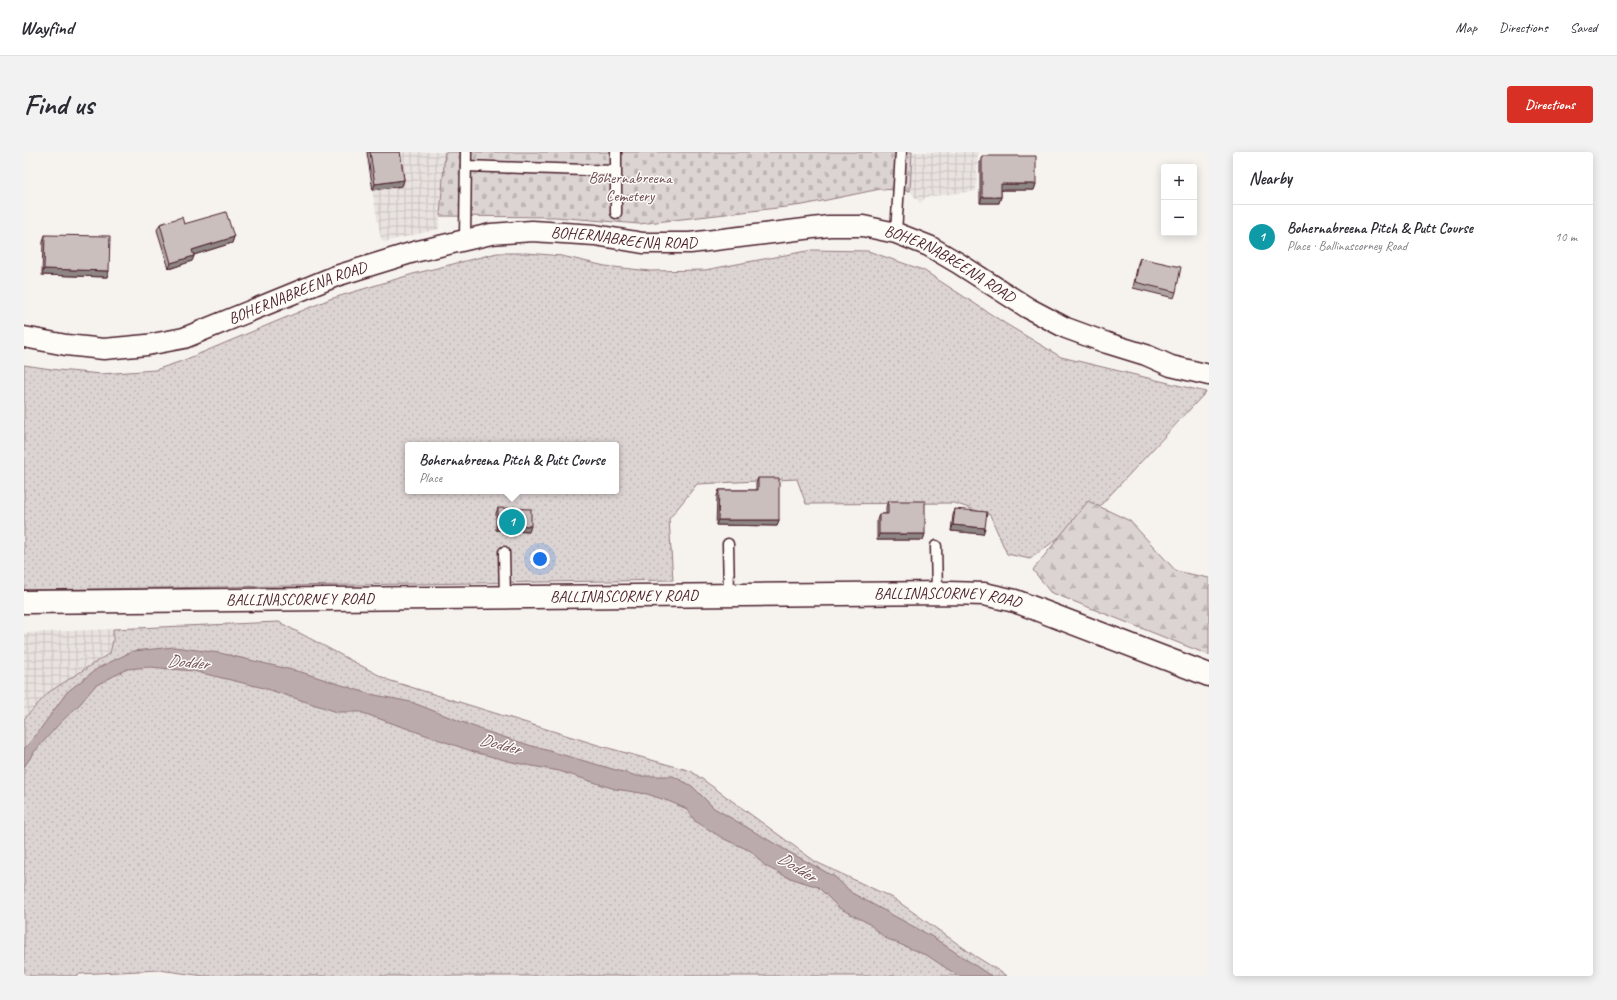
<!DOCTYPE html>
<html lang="en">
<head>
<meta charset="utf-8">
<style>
	:root { --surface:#fff; --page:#f2f2f3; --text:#2b2b33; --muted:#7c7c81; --line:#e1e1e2; --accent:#d93025 }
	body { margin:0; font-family:Caveat,sans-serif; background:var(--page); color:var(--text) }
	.controls { position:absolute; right:12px; top:12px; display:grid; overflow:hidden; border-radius:4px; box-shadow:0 2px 10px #0003 }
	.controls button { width:36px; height:36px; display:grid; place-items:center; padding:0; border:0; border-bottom:1px solid var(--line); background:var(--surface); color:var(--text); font:20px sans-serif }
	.you { position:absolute; left:516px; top:407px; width:14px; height:14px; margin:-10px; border:3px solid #fff; border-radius:50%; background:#1a73e8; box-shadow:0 0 0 6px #1a73e833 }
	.badge { display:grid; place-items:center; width:26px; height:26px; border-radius:50%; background:var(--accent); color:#fff; font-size:13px; font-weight:700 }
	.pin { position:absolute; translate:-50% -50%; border:2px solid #fff; box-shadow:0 1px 4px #0006 }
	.popup { position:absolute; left:381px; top:290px; width:214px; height:52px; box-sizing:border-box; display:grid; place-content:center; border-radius:4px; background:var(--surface); filter:drop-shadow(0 1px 3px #0005); font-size:13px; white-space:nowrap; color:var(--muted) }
	.popup b { font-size:15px; color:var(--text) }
	.popup::after { content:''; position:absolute; left:50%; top:100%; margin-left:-8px; border:8px solid transparent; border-top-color:var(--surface) }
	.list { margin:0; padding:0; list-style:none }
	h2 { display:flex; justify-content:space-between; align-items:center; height:52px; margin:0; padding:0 16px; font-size:17px }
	h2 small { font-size:13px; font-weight:400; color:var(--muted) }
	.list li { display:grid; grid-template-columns:26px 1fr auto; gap:12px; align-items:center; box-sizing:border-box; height:64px; padding:0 16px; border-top:1px solid var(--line) }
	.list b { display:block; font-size:15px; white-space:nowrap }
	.list p { margin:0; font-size:13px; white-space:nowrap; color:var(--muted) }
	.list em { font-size:13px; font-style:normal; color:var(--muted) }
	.map { position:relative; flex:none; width:1185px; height:824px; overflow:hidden; border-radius:4px }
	header { display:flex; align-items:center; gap:24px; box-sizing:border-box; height:56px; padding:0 20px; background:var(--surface); border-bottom:1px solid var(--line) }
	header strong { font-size:19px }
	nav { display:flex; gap:22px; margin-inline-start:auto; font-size:14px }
	.intro { display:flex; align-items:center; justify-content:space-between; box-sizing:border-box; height:96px; padding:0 24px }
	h1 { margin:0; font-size:28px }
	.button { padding:10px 18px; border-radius:4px; background:var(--accent); color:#fff; font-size:14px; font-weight:700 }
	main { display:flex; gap:24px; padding:0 24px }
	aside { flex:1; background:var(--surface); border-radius:4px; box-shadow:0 2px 10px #0003 }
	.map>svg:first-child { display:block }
	.industrial { fill:url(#industrial-grid) }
	.grass { fill:url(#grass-dots); stroke:#937a7e; fill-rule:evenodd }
	.forest { fill:url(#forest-firs); stroke:#937a7e }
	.cemetery { fill:url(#cemetery-stones); stroke:#937a7e }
	.water { fill:#bbabac; stroke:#8e7378 }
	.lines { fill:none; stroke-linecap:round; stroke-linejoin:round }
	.lane-casing { stroke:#4a1f2b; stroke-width:13 }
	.street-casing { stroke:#4a1f2b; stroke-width:23 }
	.secondary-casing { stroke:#4a1f2b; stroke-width:25 }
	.lane { stroke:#fdfcf7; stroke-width:10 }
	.street { stroke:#fdfcf7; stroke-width:20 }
	.secondary { stroke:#fdfcf7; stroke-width:22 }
	.wall { fill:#afa4a3; stroke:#4a1f2b }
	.shaded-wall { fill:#8e8685; stroke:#4a1f2b }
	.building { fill:#cbbfbe; stroke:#4a1f2b }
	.labels { text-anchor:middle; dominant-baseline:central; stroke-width:3; stroke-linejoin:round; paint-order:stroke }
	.park-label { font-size:16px; fill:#6e4c55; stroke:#fdfcf7 }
	.street-label { font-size:16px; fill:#4a1f2b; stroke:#fdfcf7 }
	.water-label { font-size:17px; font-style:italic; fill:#725058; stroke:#fdfcf7 }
</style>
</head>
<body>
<header>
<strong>Wayfind</strong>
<nav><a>Map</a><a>Directions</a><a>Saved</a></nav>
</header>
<div class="intro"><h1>Find us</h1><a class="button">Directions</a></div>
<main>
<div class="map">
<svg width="1185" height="824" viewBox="0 0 1185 824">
	<defs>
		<pattern id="industrial-grid" width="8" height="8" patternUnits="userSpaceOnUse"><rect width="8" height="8" fill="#e9e3e0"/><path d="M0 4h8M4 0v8" fill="none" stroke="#c9c2c0"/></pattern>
		<pattern id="grass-dots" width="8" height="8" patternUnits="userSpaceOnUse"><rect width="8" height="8" fill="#dcd4d2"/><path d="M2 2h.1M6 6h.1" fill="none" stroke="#beb6b4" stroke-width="1.8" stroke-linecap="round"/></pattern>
		<pattern id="forest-firs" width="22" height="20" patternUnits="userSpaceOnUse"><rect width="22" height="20" fill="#dcd4d2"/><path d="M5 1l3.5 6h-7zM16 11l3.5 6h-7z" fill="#beb6b4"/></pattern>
		<pattern id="cemetery-stones" width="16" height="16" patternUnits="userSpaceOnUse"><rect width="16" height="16" fill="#dcd4d2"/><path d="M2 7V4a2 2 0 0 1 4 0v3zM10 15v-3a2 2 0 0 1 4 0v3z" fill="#beb6b4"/></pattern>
	</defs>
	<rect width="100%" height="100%" fill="#f6f3ef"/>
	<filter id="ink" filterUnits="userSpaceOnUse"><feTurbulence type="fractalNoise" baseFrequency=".025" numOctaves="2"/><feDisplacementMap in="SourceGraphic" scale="8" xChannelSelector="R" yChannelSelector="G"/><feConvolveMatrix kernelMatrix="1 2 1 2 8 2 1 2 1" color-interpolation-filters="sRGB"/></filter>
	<g filter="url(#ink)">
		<g class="industrial">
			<polygon points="341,0 421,0 415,77 360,90 357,87"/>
			<polygon points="888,0 954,0 952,39 902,45 896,51 886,39"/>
			<polygon points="89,477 89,488 86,501 25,540 0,567 0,481"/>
		</g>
		<g class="grass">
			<path d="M 788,98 L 844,99 L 899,118 L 982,172 L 1037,205 L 1182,240 L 1073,357 L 1006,407 L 983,402 L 966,363 L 930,351 L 782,352 L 773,327 L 673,332 L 645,367 L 649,428 L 0,438 L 0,213 L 34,218 L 77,222 L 131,218 L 158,209 L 306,147 L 389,122 L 473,101 L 503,101 L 538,104 L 581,114 L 626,119 L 681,118 ZM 384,293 L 592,293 L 592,339 L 384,339 Z"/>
			<polygon points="255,470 364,528 577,594 667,619 792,710 869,746 951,804 983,824 180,824 135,818 55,822 53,824 0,824 0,567 25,540 86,501 89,488 89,477"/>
		</g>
		<polygon class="forest" points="1064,349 1106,369 1152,419 1185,426 1185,503 1026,440 1009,418"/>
		<polygon class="cemetery" points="421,0 888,0 886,39 856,37 779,53 615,72 532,65 416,64"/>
		<polygon class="water" points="150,495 196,501 277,520 346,542 387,550 461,579 508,594 613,624 649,624 668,634 690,656 765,700 811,725 828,741 907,784 967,824 934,824 904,804 861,786 844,771 815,756 794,735 763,725 741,714 727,699 700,687 671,669 663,657 644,649 623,642 591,637 535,619 492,611 450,600 336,560 313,560 240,536 169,519 126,515 103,517 71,534 56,552 36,571 11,599 0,615 0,597 12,583 43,540 74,516 109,499"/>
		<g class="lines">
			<defs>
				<g id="lane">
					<polyline points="442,14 591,19"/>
					<polyline points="592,61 592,0"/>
					<polyline points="872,81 877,0"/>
					<polyline points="441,87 442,0"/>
					<polyline points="704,392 705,442"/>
					<polyline points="912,394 913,441"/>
					<polyline points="480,400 481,445"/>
				</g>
				<g id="street">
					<path id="s1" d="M 0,185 L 42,193 L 80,197 L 123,193 L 160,186 L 312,124 L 390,100 L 467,82 L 508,79 L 571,83 L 619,91 L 666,91 L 805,74 L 839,74 L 872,81 L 905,94 L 934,111 L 1004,156 L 1042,176 L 1083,191 L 1122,203 L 1147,214 L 1185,223"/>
				</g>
				<g id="secondary">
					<path id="s2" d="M 0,450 L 924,441 L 960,442 L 991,449 L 1185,523"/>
				</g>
			</defs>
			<use href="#lane" class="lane-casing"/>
			<use href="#street" class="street-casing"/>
			<use href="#secondary" class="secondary-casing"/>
			<use href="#lane" class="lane"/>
			<use href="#street" class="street"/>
			<use href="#secondary" class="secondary"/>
		</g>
		<g class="wall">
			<polygon points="343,0 376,0 380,28 378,34 349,38"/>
			<polygon points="958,4 1012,32 1010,38 977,38 977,45 975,51 956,51 956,10"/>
			<polygon points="136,72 160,72 210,85 208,91 170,103 170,104 168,109 145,117 133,78"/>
			<polygon points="21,83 85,119 83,125 18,123 19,89"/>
			<polygon points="1116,106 1152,140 1150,146 1109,136 1114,111"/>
			<polygon points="734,326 755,368 753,374 692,373 693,344 695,338 732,338 732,331"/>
			<polygon points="864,349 901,382 899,388 853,388 853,368 855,362 862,362 862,355"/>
			<polygon points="474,356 505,380 472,378 472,361"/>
			<polygon points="931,357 961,376 959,382 927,379 929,363"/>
		</g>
		<g class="shaded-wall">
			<polygon points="380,28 378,34 349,38 351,32"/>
			<polygon points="977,32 1012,32 1010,38 975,38"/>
			<polygon points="958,45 977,45 975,51 956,51"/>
			<polygon points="210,85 208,91 166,104 168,98"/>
			<polygon points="170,104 168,109 145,117 147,111"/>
			<polygon points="20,117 85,119 83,125 18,123"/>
			<polygon points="694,368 755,368 753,374 692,373"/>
			<polygon points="474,372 507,374 505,380 472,378"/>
			<polygon points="929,373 961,376 959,382 927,379"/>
			<polygon points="855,382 901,382 899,388 853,388"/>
		</g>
		<g class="building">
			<polygon points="346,0 376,0 380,28 351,32"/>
			<polygon points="958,4 1012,4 1012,32 977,32 977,45 958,45"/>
			<polygon points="202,60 210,85 168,98 170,104 147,111 136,72 158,65 160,72"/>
			<polygon points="21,83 86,84 85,119 20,117"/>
			<polygon points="1116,106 1157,115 1152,140 1111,130"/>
			<polygon points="734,326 755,326 755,368 694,368 695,338 734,338"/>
			<polygon points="864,349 901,349 901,382 855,382 855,362 864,362"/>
			<polygon points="474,356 507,357 507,374 474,372"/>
			<polygon points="931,357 963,360 961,376 929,373"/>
		</g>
	</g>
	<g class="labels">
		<g class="park-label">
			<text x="606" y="26">Bohernabreena<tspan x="606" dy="18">Cemetery</tspan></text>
		</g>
		<g class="street-label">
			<text stroke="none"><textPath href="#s1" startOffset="620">BOHERNABREENA ROAD</textPath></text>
			<text stroke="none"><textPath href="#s1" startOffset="956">BOHERNABREENA ROAD</textPath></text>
			<text stroke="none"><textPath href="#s1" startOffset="284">BOHERNABREENA ROAD</textPath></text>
			<text stroke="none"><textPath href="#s2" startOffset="600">BALLINASCORNEY ROAD</textPath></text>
			<text stroke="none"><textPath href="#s2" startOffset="924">BALLINASCORNEY ROAD</textPath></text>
			<text stroke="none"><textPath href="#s2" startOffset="276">BALLINASCORNEY ROAD</textPath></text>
		</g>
		<g class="water-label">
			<text transform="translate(164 510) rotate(5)">Dodder</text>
			<text transform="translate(476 592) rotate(15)">Dodder</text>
			<text transform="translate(773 715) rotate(32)">Dodder</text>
		</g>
	</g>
</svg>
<div class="controls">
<button>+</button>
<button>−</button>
</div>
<div class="you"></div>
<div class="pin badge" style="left:488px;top:370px;background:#0f9aa8">1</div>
<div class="popup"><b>Bohernabreena Pitch &amp; Putt Course</b>Place</div>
</div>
<aside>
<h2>Nearby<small></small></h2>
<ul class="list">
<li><span class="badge" style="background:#0f9aa8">1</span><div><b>Bohernabreena Pitch &amp; Putt Course</b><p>Place · Ballinascorney Road</p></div><em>10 m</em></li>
</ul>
</aside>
</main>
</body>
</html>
